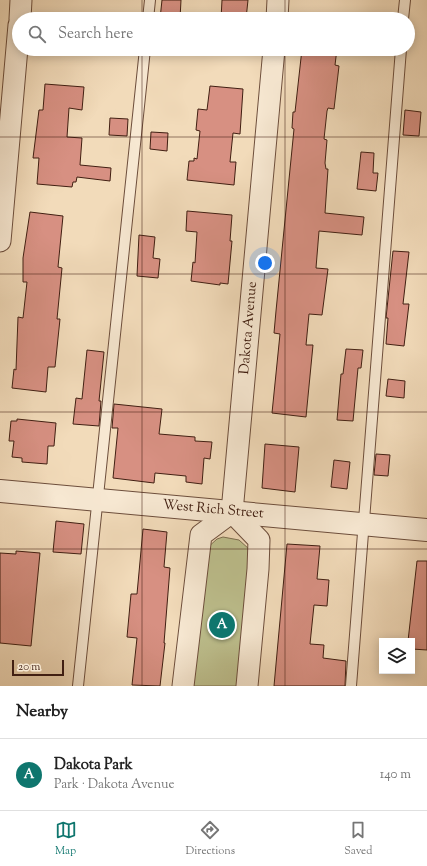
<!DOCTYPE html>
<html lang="en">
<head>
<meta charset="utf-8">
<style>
	:root { --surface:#fff; --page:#f2f2f2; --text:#222; --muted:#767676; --line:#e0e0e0; --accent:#0f766e }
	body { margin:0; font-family:"Sorts Mill Goudy",serif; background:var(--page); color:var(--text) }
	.controls { position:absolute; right:12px; bottom:12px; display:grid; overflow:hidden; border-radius:0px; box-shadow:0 2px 10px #0003 }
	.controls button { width:36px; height:36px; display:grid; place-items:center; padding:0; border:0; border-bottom:1px solid var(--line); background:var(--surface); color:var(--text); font:20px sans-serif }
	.scale { position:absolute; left:12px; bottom:10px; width:52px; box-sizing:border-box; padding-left:4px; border:2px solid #411f12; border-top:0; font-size:11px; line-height:14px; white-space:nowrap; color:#411f12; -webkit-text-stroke:3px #f7e8d2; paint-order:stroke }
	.you { position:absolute; left:265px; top:263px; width:14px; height:14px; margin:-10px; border:3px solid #fff; border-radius:50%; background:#1a73e8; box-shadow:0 0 0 6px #1a73e833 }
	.badge { display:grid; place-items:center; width:26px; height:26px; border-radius:50%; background:var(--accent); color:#fff; font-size:13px; font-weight:700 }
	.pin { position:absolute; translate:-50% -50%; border:2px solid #fff; box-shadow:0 1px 4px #0006 }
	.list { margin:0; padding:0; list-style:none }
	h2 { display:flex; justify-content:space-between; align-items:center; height:52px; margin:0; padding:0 16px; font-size:17px }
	h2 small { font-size:13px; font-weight:400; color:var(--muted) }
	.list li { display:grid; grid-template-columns:26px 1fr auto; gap:12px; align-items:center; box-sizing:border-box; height:72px; padding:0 16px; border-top:1px solid var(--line) }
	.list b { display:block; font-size:15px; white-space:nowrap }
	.list p { margin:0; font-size:13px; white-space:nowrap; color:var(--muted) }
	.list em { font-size:13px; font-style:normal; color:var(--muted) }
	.icon { flex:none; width:22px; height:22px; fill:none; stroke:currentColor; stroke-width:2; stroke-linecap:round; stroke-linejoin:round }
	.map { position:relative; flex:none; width:427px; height:686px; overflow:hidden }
	.search { position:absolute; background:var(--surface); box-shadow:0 2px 10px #0003; left:12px; right:12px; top:12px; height:44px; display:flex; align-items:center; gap:10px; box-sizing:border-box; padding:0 14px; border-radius:22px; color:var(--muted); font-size:15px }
	.sheet { height:124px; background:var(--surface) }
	nav { display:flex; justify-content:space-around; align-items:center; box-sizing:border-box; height:56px; border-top:1px solid var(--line); background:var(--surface); font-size:11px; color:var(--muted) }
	nav a { display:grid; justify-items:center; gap:2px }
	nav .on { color:var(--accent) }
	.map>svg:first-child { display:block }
	.green { fill:#bdbf8d; stroke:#7f6f50 }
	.building { fill:#d79082; stroke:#411f12 }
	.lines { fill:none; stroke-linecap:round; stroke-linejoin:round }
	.service-casing { stroke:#6d4e3c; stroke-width:12 }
	.minor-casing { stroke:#6d4e3c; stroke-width:23 }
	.tertiary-casing { stroke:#6d4e3c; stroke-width:24 }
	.service { stroke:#f7e8d2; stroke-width:10 }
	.minor { stroke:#f7e8d2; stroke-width:21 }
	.tertiary { stroke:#f7e8d2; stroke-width:22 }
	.grid { fill:none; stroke:#411f12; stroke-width:1; stroke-opacity:0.55 }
	.labels { text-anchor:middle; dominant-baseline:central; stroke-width:4; stroke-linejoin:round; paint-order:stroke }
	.street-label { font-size:14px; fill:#411f12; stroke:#f7e8d2 }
</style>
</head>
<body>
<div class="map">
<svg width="427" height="686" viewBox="0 0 427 686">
	<rect width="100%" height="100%" fill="#f2dbba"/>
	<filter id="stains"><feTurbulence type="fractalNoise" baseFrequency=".005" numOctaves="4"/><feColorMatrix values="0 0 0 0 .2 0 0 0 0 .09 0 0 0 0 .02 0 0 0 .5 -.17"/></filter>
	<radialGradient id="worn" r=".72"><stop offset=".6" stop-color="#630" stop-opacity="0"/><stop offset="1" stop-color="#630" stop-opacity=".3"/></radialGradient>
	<polygon class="green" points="223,537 239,540 249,549 241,686 191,686 206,549 217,539"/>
	<g class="building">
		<polygon points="162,0 181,0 180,19 160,19"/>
		<polygon points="222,0 248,0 246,19 221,19"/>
		<polygon points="302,49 337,49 335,65 339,66 334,109 328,108 327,111 324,139 327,140 325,163 326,169 328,169 325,213 364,217 362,235 319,231 316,268 328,269 322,315 309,314 306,345 313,345 306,417 272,413 280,334 274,333 276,311 294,129 292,128 293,112 295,112"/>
		<polygon points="45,84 84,87 82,110 69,108 67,137 82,138 80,165 111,168 110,181 77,177 76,182 73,182 72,187 37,184 39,158 33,158 39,110 43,110"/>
		<polygon points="210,86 243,89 240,134 233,133 230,162 236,162 234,185 187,180 189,161 194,161 194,158 197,159 200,131 196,130 198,109 207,110"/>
		<polygon points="405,110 421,112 419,136 403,135"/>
		<polygon points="110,118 128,119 127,136 109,135"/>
		<polygon points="151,132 168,133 167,151 150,149"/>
		<polygon points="361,152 374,153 373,173 378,173 376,191 357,189"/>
		<polygon points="187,211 232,215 230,241 232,241 228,284 220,283 220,285 191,281 193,262 195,263 197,232 186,231"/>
		<polygon points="30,212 63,216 58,267 62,268 57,319 60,319 55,367 48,367 46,392 12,388 14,369 16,370 18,317 23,318 27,282 23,282 23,258"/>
		<polygon points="139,235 155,237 153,258 160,259 158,278 137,276"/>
		<polygon points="393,251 409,252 403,304 409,304 404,346 386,344 388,318 386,318"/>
		<polygon points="346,349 363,350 361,368 358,368 353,421 337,420 341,374 343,374"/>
		<polygon points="87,350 104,352 99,401 101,401 99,426 73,424 76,398 82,399"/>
		<polygon points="388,379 405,381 404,398 386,396"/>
		<polygon points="114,404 162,409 159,434 195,437 195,441 212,442 210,459 204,458 202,484 186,482 186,476 155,473 154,483 113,478 118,428 112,428"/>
		<polygon points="17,419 56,423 54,446 48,446 47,464 22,462 22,458 12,457 14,441 9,441 11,421 17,421"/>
		<polygon points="265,444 299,447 295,492 262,488"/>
		<polygon points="376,454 390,455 388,476 374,475"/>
		<polygon points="334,460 350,462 347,489 331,487"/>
		<polygon points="56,521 84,524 81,554 53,552"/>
		<polygon points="143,529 167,532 164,567 170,568 164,643 165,643 160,686 132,685 137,638 127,637 131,594 137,594"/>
		<polygon points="287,544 320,546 317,579 329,580 327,606 314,605 310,644 324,645 323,658 346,661 345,686 274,686"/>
		<polygon points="16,551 40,553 31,646 0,643 0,553 16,554"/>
		<polygon points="417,561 427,561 427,650 412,649 412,641 408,641"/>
	</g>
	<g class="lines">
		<defs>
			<g id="service">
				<polyline points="148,19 150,0"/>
				<polyline points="403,19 405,0"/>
				<polyline points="78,686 145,49"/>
				<polyline points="351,686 401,49"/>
			</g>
			<g id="minor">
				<polyline points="20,19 21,0"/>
				<polyline points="277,19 278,0"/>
				<polyline points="0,241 19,25"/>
				<polyline points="183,686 201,535 232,512"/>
				<polyline points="247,686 258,569 259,540 232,512 274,49"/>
			</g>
			<polyline id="tertiary" points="0,491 427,530"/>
		</defs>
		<use href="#service" class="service-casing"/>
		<use href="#minor" class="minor-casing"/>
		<use href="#tertiary" class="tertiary-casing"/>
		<use href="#service" class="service"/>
		<use href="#minor" class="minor"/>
		<use href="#tertiary" class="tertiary"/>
	</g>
	<path class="grid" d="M 142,0 L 142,19M 285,0 L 285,19M 142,49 L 142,686M 285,49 L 285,686M 0,137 L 427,137M 0,274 L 427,274M 0,412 L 427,412M 0,549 L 427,549"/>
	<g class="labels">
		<g class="street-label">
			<text transform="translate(249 328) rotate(-85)">Dakota Avenue</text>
			<text transform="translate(213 510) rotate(5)">West Rich Street</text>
		</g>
	</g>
	<rect width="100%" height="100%" filter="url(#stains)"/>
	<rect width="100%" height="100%" fill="url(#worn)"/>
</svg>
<div class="controls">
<button><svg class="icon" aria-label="layers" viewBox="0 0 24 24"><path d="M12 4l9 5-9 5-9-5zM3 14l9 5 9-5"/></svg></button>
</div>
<div class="scale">20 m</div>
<div class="you"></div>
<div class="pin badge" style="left:222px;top:625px">A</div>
<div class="search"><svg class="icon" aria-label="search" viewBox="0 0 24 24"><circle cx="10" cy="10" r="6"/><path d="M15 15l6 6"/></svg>Search here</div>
</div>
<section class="sheet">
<h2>Nearby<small></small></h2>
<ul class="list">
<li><span class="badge">A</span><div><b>Dakota Park</b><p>Park · Dakota Avenue</p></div><em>140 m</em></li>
</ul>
</section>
<nav>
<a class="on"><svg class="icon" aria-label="map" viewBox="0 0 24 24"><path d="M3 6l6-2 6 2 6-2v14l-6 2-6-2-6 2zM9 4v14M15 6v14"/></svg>Map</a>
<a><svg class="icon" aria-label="directions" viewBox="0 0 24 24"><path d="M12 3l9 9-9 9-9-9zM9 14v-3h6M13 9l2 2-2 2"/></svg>Directions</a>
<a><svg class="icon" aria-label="saved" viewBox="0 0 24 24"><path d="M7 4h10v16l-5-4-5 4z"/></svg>Saved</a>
</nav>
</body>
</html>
